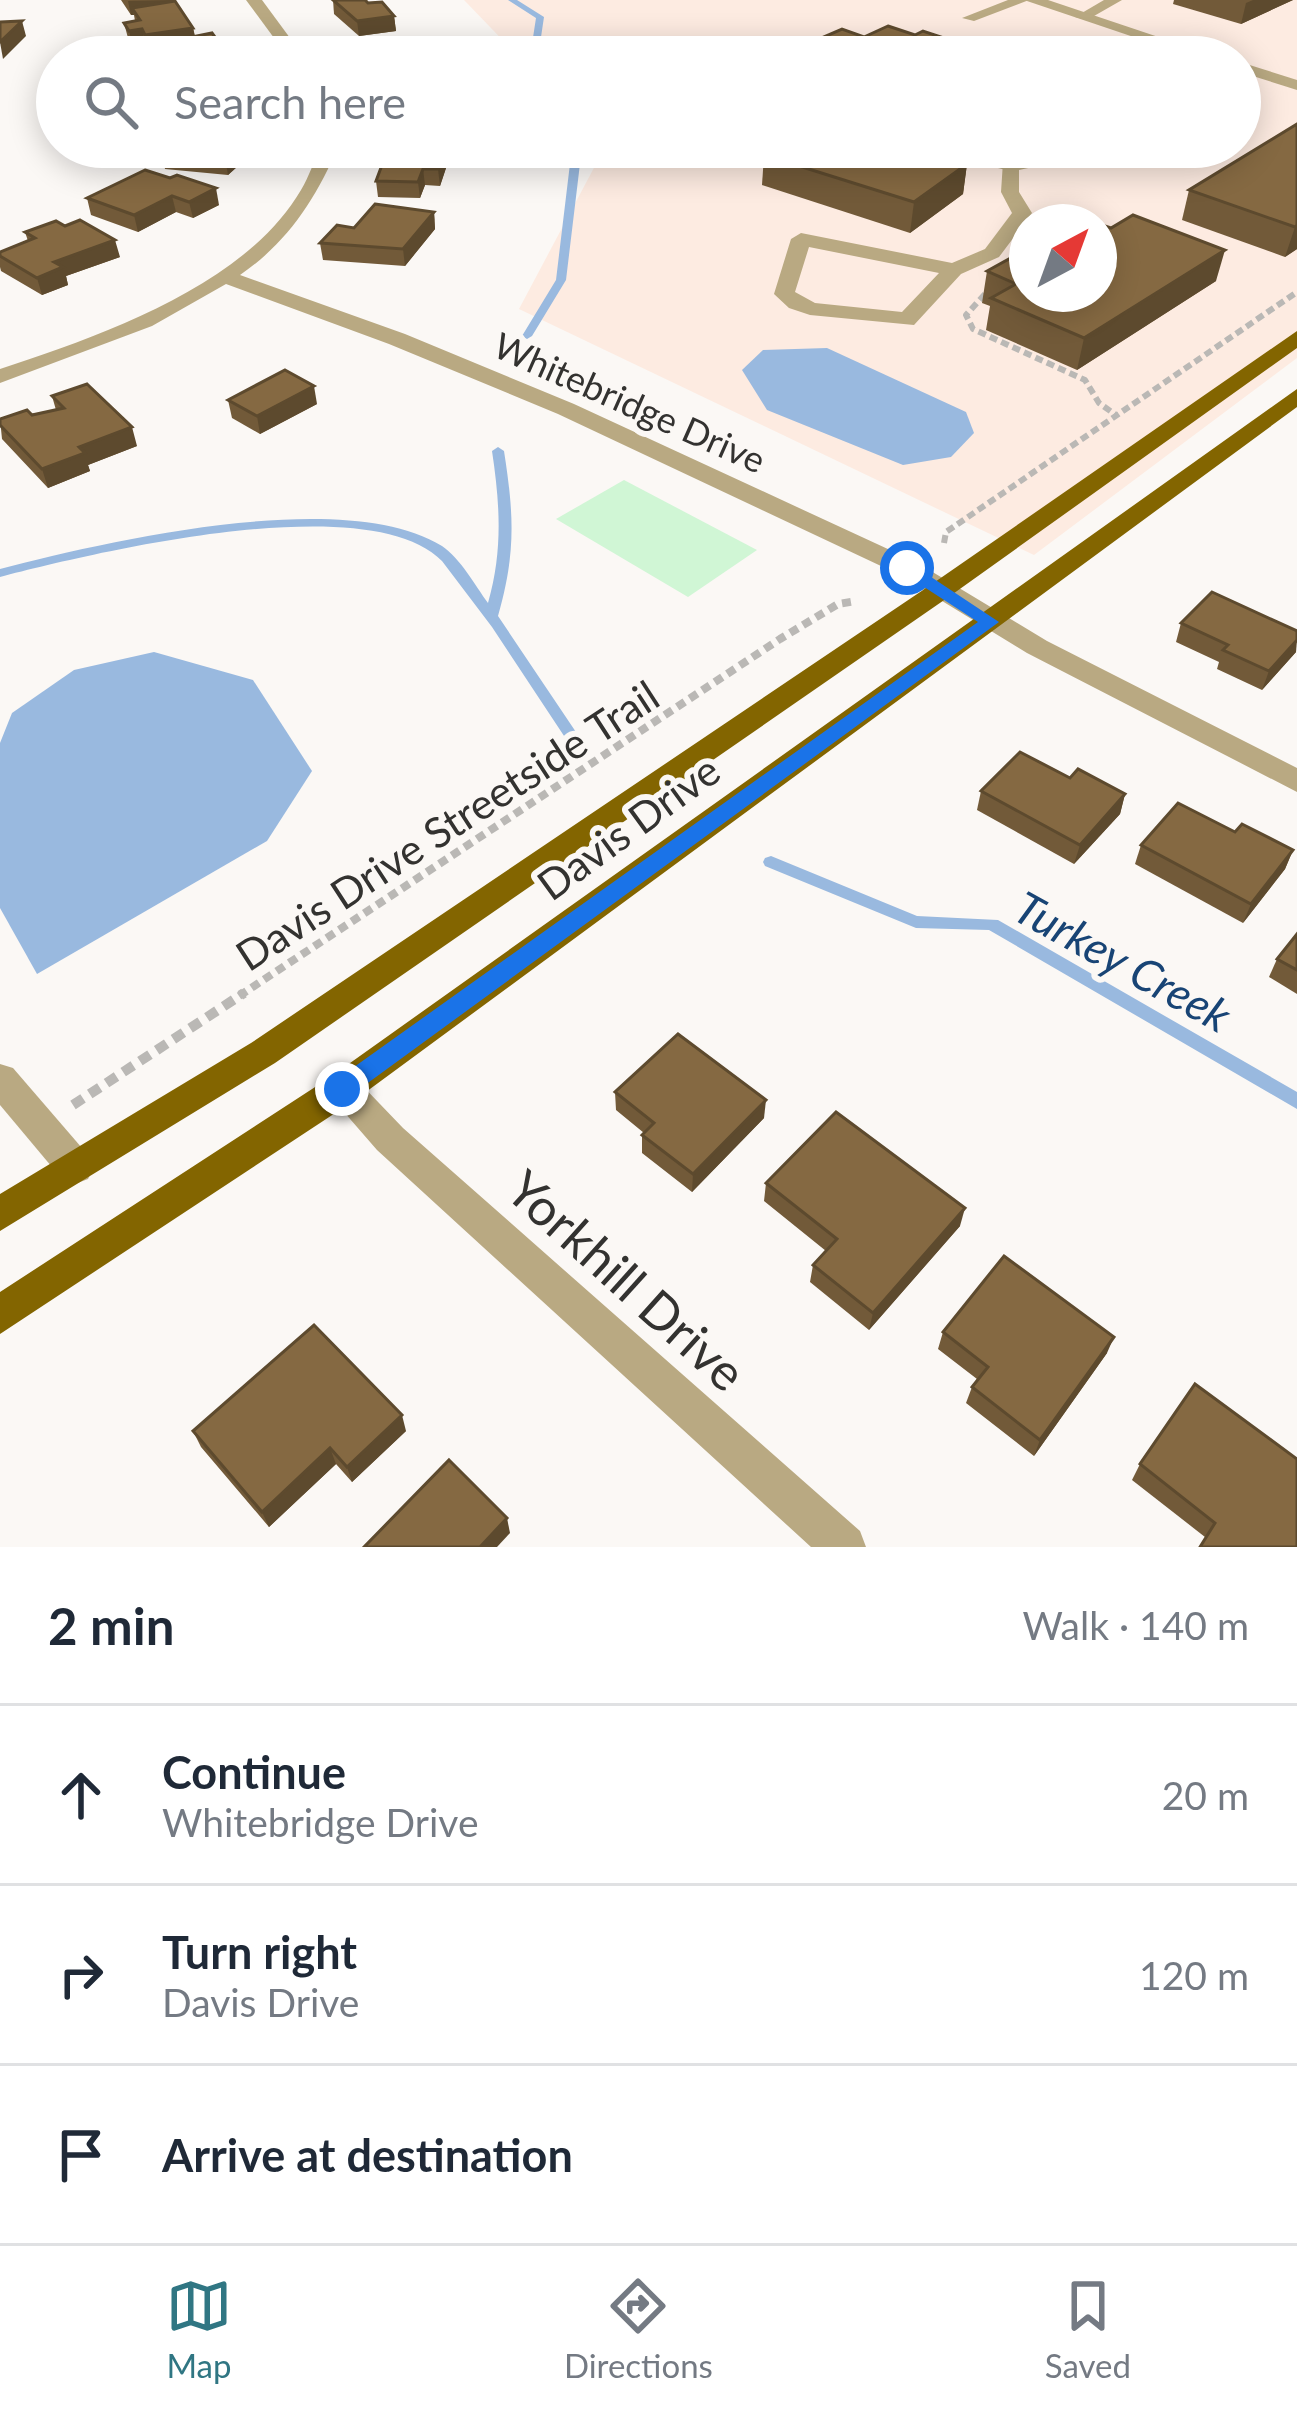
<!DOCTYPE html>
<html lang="en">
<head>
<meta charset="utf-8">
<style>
	:root { --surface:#fff; --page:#f6f6f7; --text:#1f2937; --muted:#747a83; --line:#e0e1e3; --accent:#307683 }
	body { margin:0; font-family:Lato,sans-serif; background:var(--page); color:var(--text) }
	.compass { position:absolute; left:1009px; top:204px; width:108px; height:108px; border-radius:50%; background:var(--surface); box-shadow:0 6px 30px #0003; rotate:41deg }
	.stop { position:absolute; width:36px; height:36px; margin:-27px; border:9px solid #1a73e8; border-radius:50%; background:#fff }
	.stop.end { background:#1a73e8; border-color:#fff; box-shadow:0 3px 12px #0008 }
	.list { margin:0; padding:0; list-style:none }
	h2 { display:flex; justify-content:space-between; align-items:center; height:156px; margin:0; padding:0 48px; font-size:51px }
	h2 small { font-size:39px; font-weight:400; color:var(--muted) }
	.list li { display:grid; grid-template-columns:78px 1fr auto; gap:36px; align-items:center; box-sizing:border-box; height:180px; padding:0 48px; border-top:3px solid var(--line) }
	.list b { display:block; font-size:45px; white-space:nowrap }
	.list p { margin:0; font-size:39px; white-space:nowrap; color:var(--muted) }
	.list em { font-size:39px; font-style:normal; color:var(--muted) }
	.icon { flex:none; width:66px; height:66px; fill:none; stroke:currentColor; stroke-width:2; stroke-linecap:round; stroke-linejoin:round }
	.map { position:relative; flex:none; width:1297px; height:1547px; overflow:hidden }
	.search { position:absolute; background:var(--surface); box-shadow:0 6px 30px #0003; left:36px; right:36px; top:36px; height:132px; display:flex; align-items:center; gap:30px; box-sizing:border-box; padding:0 42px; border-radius:66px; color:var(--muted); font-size:45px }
	.sheet { height:696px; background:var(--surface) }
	nav { display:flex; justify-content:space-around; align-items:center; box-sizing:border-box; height:168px; border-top:3px solid var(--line); background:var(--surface); font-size:33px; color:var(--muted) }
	nav a { display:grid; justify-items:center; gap:6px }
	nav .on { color:var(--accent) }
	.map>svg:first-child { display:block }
	.commercial { fill:#fdebe1; fill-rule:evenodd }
	.green { fill:#d0f6d5 }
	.water { fill:#99b9df }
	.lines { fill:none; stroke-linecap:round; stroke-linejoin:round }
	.stream { fill:#99b9df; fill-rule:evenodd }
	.path-far3 { stroke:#bab8b5; stroke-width:4.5; stroke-dasharray:6 3; stroke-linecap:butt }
	.path-far2 { stroke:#bab8b5; stroke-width:6; stroke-dasharray:8 4.5; stroke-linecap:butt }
	.path-far1 { stroke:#bab8b5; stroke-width:8; stroke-dasharray:9 6; stroke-linecap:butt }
	.path { stroke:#bab8b5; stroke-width:10; stroke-dasharray:12 8; stroke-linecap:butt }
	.lane { fill:#b9a982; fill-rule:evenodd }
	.street { fill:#b9a982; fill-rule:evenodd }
	.primary { fill:#836500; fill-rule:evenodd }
	.wall { fill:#725a39 }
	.shaded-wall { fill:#5d4a2e }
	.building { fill:#856942; stroke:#5d4a2e; stroke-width:3 }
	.route { fill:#1a73e8 }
	.labels { text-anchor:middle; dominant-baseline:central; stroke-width:12; stroke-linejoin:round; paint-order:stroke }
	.far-street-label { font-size:36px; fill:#333230; stroke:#fbf8f5 }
	.street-label { font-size:42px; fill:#333230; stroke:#fbf8f5 }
	.water-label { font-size:45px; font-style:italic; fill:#184475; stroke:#fbf8f5 }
	.near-street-label { font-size:51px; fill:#333230; stroke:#fbf8f5 }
</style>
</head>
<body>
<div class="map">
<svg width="1297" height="1547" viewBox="0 0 1297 1547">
	<rect width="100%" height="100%" fill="#fbf8f5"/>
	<path class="commercial" d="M 464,0 L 1297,0 L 1297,358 L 1034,555 L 519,309 L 605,147 L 1240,147 L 1240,57 L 519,57 ZM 1027,222 L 1099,222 L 1099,294 L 1027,294 Z"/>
	<polygon class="green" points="624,480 757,550 688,597 556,519"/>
	<g class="water">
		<polygon points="827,348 966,412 974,433 951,457 903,465 767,410 742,370 763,350"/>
		<polygon points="154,652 253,680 312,771 267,841 37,974 0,908 0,743 12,713 74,670"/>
	</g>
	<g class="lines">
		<g class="stream">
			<polygon points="508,0 517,0 544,17 538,57 530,57 536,18"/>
			<polygon points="572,147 582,147 566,280 532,336 527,339 522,336 556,280"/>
			<path d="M 498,447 L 504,451 C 514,515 516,553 498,616 L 584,744 L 577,749 L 572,748 L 492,627 L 442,561 C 369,486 93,553 0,577 L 0,569 C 107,541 344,486 442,546 C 460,558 475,585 488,603 C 503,551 500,504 492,451 Z"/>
			<polygon points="771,856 917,916 998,920 1297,1092 1297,1109 989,930 916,928 765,866 763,862 765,858"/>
		</g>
		<polyline class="path-far3" points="1067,222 1069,217"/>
		<g class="path-far2">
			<polyline points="985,294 966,315 973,329 1085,380 1099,403 1116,415"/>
			<polyline points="944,543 946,532 1297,292"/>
		</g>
		<polyline class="path-far1" points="239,996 780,639 838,604 856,601"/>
		<polyline class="path" points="73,1105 244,993"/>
		<g class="lane">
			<polygon points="1008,0 1029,0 974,21 962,18"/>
			<polygon points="1104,0 1122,0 1087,20 1075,17"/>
			<polygon points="972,152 1016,162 1018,166 1010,171 966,160 964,157"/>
		</g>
		<g class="street">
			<polygon points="246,0 262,0 304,57 288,57"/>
			<polygon points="1024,0 1048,0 1218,57 1193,57"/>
			<polygon points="1240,62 1297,80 1297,90 1240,72"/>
			<path d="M 320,147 L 338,147 C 316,199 287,243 240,275 L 405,334 L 574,404 L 916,562 L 1047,641 L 1297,768 L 1297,792 L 1027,653 L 898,574 L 558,414 L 389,344 L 226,284 L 152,326 L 0,383 L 0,369 C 100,336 245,286 301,190 C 309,177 314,161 320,147 Z"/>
			<path d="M 1057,147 L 1079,147 L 1056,162 L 1019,170 L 1019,192 L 1032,213 L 999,257 L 961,274 L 914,325 L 810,315 L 789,308 L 774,294 L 791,239 L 801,233 L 952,263 L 985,249 L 1012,213 L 1001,192 L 1003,162 ZM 809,247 L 939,273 L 902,312 L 815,303 L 795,292 Z"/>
			<polygon points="0,1064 13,1068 88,1155 94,1167 88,1179 75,1184 62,1179 0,1105"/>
			<polygon points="342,1074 355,1078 403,1128 860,1531 866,1547 811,1547 377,1150 324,1089 329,1078"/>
		</g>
		<g class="primary">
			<polygon points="1297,331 1297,348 950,596 275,1063 0,1231 0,1194 251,1043 932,584"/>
			<polygon points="1297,389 1297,407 355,1100 0,1334 0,1292 329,1078"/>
		</g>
	</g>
	<g class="wall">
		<polygon points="121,0 172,0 193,28 195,36 222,57 149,57 145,44 133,46 128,38 124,23 135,21 134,15 131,15"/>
		<polygon points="333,0 368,3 394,16 396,31 359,36 334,14"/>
		<polygon points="1174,0 1293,0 1241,24 1173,4"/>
		<polygon points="1297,124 1297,249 1285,257 1182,220 1189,190"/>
		<polygon points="259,147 228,175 165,169 162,153"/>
		<polygon points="397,147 448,147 449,159 440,186 425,185 420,198 378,197 376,181 390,165"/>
		<polygon points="764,155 967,164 963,194 910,233 762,185"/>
		<polygon points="170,178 219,205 193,218 176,212 138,232 91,215 87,198"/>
		<polygon points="434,212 435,229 405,266 323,260 320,243 354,228"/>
		<polygon points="1111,228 1216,281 1077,370 986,330 990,306 982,303 987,271"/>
		<polygon points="25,232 120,257 66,276 68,285 42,295 1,271 0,267 0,252 28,241"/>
		<polygon points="52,396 137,446 88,465 90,471 48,488 2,439 0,419 56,410"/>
		<polygon points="228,400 317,404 260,434 232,418"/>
		<polygon points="1181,623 1296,652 1262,690 1217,669 1219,662 1176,642"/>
		<polygon points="1070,778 1125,794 1120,814 1074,864 977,810 981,791"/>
		<polygon points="1141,845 1293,850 1285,869 1243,923 1135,864"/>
		<polygon points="1297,934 1297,994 1269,977 1277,959"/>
		<polygon points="615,1092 764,1118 692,1192 642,1153 642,1135 644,1133 616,1110"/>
		<polygon points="766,1183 960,1226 869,1330 810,1282 813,1265 826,1251 764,1201"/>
		<polygon points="943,1332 1107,1353 1034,1456 966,1403 972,1387 977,1379 938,1349"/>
		<polygon points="193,1431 406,1431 352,1482 336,1464 269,1527 201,1447"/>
		<polygon points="1297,1459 1205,1537 1132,1480 1140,1464"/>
	</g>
	<g class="shaded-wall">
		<polygon points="172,0 173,9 132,8 134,15 131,15 128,1"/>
		<polygon points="1253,0 1293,0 1241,24 1246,3"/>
		<polygon points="394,16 396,31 359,36 357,21"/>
		<polygon points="22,21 26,36 3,59 0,42"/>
		<polygon points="193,28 196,43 149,50 145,35"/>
		<polygon points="142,29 145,44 133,46 129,31"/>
		<polygon points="220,44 222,57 212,57 210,46"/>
		<polygon points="238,147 259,147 228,175 225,158"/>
		<polygon points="446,147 448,147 449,159 440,186 438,169"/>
		<polygon points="967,164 963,194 910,233 914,202"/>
		<polygon points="423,169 425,185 420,198 418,182"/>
		<polygon points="216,188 219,205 193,218 189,202"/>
		<polygon points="172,196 176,212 138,232 134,215"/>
		<polygon points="434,212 435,229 405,266 403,249"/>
		<polygon points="1297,225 1297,249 1285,257 1295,227"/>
		<polygon points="115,240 120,257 66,276 68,285 42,295 37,278 54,262"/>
		<polygon points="1225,250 1216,281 1077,370 1084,338"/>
		<polygon points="314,386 317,404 260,434 257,416"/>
		<polygon points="132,427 137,446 88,465 90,471 48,488 42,469 79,447"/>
		<polygon points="1297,640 1296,652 1262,690 1269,671"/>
		<polygon points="1125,794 1120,814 1074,864 1080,845"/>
		<polygon points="1293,850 1285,869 1243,923 1251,904"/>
		<polygon points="766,1100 764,1118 692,1192 693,1174"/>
		<polygon points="965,1208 960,1226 869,1330 873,1313"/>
		<polygon points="1114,1337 1107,1353 1034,1456 1040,1440"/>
		<polygon points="402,1415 406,1431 352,1482 347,1467"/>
		<polygon points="330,1448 336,1464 269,1527 262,1512"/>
		<polygon points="507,1518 510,1533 497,1547 480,1547"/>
	</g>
	<g class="building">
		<polygon points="333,0 365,0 368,3 382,2 394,16 357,21"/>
		<polygon points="175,1 193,28 145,35 142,29 129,31 124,23 140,20 132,8"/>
		<polygon points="22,21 0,42 0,22"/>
		<polygon points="888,26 915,35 923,31 962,44 953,48 980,57 787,57 782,55 842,29 864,37"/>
		<polygon points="212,33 220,44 210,46 217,57 153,57 147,46"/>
		<polygon points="417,41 424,50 441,47 449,57 381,57 374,47"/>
		<polygon points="1297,124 1297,225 1295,227 1189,190"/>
		<polygon points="167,147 238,147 225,158 162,153"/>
		<polygon points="397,147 446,147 438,169 423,169 418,182 376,181 382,165 390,165"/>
		<polygon points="777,147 908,147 967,164 914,202 764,155"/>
		<polygon points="145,170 170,178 177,175 216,188 189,202 172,196 134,215 87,198"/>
		<polygon points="375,204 434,212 403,249 320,243 337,225 354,228"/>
		<polygon points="1133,215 1225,250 1084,338 991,298 1016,284 987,271 1027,249 1027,294 1099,294 1099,224 1111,228"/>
		<polygon points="80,220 115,240 54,262 63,267 37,278 0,256 0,252 35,238 25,232 56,221 65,226"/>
		<polygon points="285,370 314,386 257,416 228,400"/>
		<polygon points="87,384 132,427 79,447 85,453 42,469 0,425 0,419 27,410 32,415 64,408 52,396"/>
		<polygon points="1212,592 1297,631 1297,640 1269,671 1223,650 1228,645 1181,623"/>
		<polygon points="1020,752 1070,778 1078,769 1125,794 1080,845 981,791"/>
		<polygon points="1178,803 1235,832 1242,824 1293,850 1251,904 1141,845"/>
		<polygon points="1297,934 1297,970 1277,959"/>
		<polygon points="678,1034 766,1100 693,1174 642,1135 654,1123 615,1092"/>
		<polygon points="836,1112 965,1208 873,1313 813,1265 837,1239 766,1183"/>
		<polygon points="1004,1256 1114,1337 1040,1440 972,1387 988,1367 943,1332"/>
		<polygon points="314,1325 402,1415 347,1467 330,1448 262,1512 193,1431"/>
		<polygon points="1195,1384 1297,1459 1297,1547 1200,1547 1215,1523 1140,1464"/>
		<polygon points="449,1460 507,1518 480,1547 364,1547"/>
	</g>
	<polygon class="route" points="901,565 913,565 999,622 350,1096 333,1096 333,1082 978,622 901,572"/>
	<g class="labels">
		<g class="far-street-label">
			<text transform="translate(630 402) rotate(24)">Whitebridge Drive</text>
		</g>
		<g class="street-label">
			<text transform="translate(447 825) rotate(-33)">Davis Drive Streetside Trail</text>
			<text transform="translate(628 827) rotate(-36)">Davis Drive</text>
		</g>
		<g class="water-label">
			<text transform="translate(1123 961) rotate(29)">Turkey Creek</text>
		</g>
		<g class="near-street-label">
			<text transform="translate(627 1280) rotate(42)">Yorkhill Drive</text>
		</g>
	</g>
</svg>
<svg class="compass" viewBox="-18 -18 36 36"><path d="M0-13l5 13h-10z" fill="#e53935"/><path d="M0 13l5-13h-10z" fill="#747a83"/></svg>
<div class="stop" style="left:907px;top:568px"></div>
<div class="stop end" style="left:342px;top:1089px"></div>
<div class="search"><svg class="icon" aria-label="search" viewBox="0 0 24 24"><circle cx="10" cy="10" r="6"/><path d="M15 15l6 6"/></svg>Search here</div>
</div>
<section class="sheet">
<h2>2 min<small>Walk · 140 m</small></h2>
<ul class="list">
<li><svg class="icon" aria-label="ahead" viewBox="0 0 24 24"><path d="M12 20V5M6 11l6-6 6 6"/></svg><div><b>Continue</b><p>Whitebridge Drive</p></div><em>20 m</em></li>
<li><svg class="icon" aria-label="right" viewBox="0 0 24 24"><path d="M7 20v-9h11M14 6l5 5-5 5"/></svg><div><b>Turn right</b><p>Davis Drive</p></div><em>120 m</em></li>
<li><svg class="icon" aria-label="arrive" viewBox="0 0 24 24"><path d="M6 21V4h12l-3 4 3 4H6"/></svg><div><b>Arrive at destination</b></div></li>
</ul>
</section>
<nav>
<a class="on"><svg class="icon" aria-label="map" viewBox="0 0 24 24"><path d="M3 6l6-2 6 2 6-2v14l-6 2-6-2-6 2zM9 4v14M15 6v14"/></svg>Map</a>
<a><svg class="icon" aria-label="directions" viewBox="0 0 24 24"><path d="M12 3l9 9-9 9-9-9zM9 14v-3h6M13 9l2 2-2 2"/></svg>Directions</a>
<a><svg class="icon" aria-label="saved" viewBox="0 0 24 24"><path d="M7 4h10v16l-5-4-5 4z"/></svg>Saved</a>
</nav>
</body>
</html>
